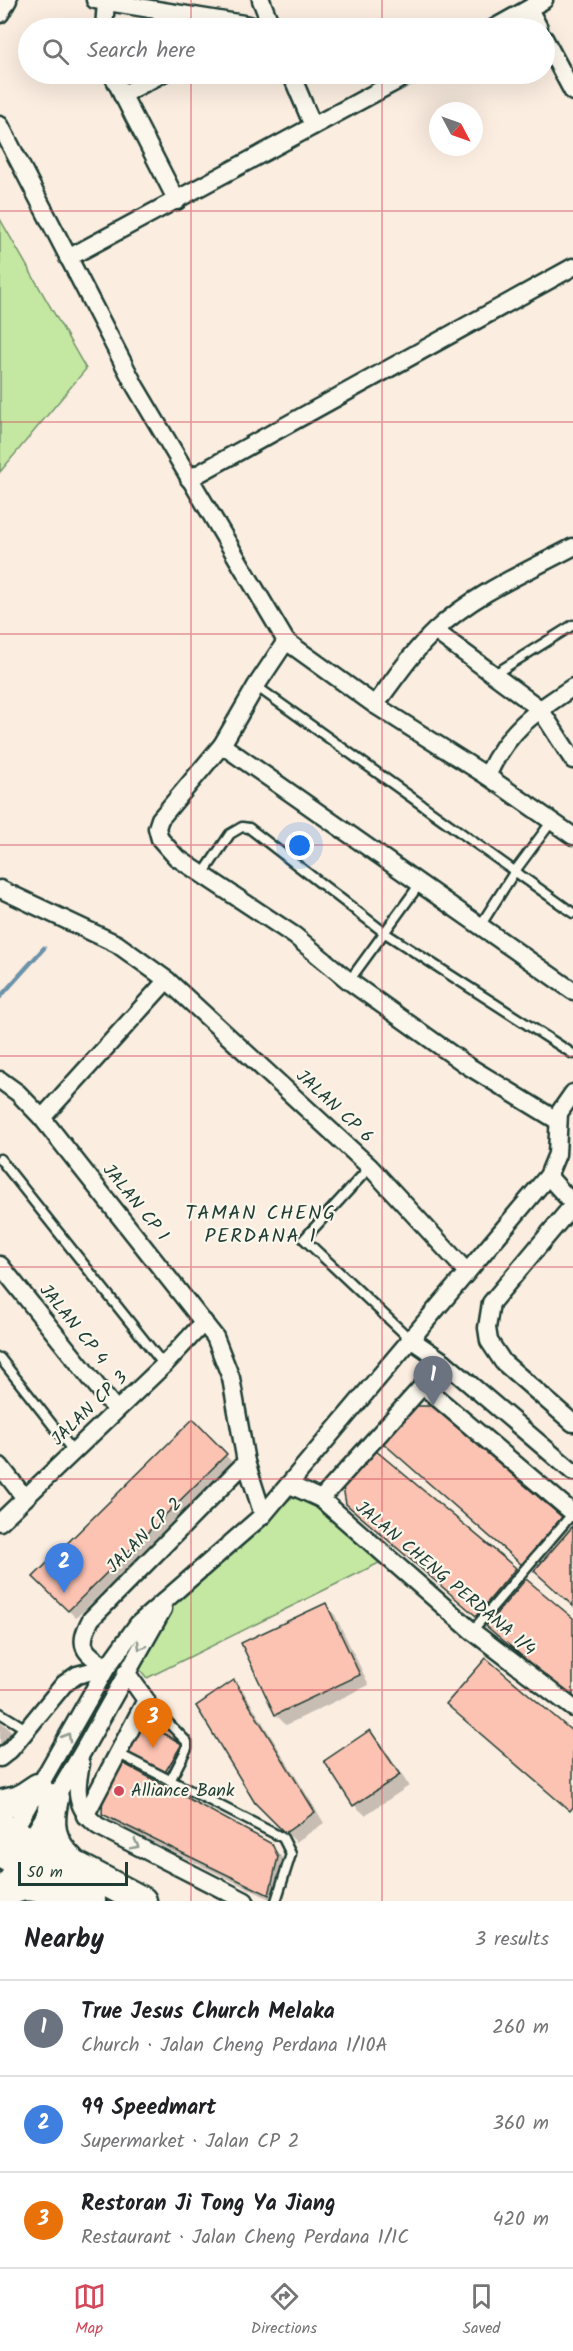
<!DOCTYPE html>
<html lang="en">
<head>
<meta charset="utf-8">
<style>
	:root { --surface:#fff; --page:#f6f6f6; --text:#202124; --muted:#757577; --line:#e0e0e0; --accent:#d1495b }
	body { margin:0; font-family:Kalam,sans-serif; background:var(--page); color:var(--text) }
	.compass { position:absolute; left:429px; top:102px; width:54px; height:54px; border-radius:50%; background:var(--surface); box-shadow:0 6px 24px #0002; rotate:131deg }
	.scale { position:absolute; left:18px; bottom:15px; width:110px; box-sizing:border-box; padding-left:6px; border:3px solid #1f3d34; border-top:0; font-size:16px; line-height:21px; white-space:nowrap; color:#1f3d34; -webkit-text-stroke:4px #fbf7ec; paint-order:stroke }
	.you { position:absolute; left:300px; top:846px; width:21px; height:21px; margin:-15px; border:4px solid #fff; border-radius:50%; background:#1a73e8; box-shadow:0 0 0 9px #1a73e833 }
	.badge { display:grid; place-items:center; width:39px; height:39px; border-radius:50%; background:var(--accent); color:#fff; font-size:20px; font-weight:700 }
	.pin { position:absolute; translate:-50% -50px; filter:drop-shadow(0 2px 3px #0008) }
	.pin::after { content:''; position:absolute; top:32px; width:21px; height:18px; background:inherit; clip-path:polygon(0 0,100% 0,50% 100%) }
	.list { margin:0; padding:0; list-style:none }
	h2 { display:flex; justify-content:space-between; align-items:center; height:78px; margin:0; padding:0 24px; font-size:26px }
	h2 small { font-size:20px; font-weight:400; color:var(--muted) }
	.list li { display:grid; grid-template-columns:39px 1fr auto; gap:18px; align-items:center; box-sizing:border-box; height:96px; padding:0 24px; border-top:2px solid var(--line) }
	.list b { display:block; font-size:22px; white-space:nowrap }
	.list p { margin:0; font-size:20px; white-space:nowrap; color:var(--muted) }
	.list em { font-size:20px; font-style:normal; color:var(--muted) }
	.icon { flex:none; width:33px; height:33px; fill:none; stroke:currentColor; stroke-width:2; stroke-linecap:round; stroke-linejoin:round }
	.map { position:relative; flex:none; width:573px; height:1901px; overflow:hidden }
	.search { position:absolute; background:var(--surface); box-shadow:0 6px 24px #0002; left:18px; right:18px; top:18px; height:66px; display:flex; align-items:center; gap:15px; box-sizing:border-box; padding:0 21px; border-radius:33px; color:var(--muted); font-size:22px }
	.sheet { height:366px; background:var(--surface) }
	nav { display:flex; justify-content:space-around; align-items:center; box-sizing:border-box; height:84px; border-top:2px solid var(--line); background:var(--surface); font-size:16px; color:var(--muted) }
	nav a { display:grid; justify-items:center; gap:3px }
	nav .on { color:var(--accent) }
	.map>svg:first-child { display:block }
	.green { fill:#c4e8a2; stroke:#72926b; stroke-width:1.5 }
	.shadow { fill:#0003 }
	.lines { fill:none; stroke-linecap:round; stroke-linejoin:round }
	.stream { stroke:#6b92aa; stroke-width:4.5 }
	.building { fill:#fcc3b2; stroke:#1f3d34; stroke-width:1.5 }
	.service-casing { stroke:#1f3d34; stroke-width:13 }
	.minor-casing { stroke:#1f3d34; stroke-width:21 }
	.trunk-casing { stroke:#1f3d34; stroke-width:33 }
	.service { stroke:#fbf7ec; stroke-width:8 }
	.minor { stroke:#fbf7ec; stroke-width:16 }
	.trunk { stroke:#fbf7ec; stroke-width:28 }
	.oneway { stroke:#8d9a90 }
	.grid { fill:none; stroke:#d1495b; stroke-width:1.5; stroke-opacity:0.55 }
	.poi-dot { fill:#d1495b; stroke:#fbf7ec; stroke-width:2 }
	.labels { text-anchor:middle; dominant-baseline:central; stroke-width:4.5; stroke-linejoin:round; paint-order:stroke }
	.street-label { font-size:18px; fill:#1f3d34; stroke:#fbf7ec }
	.poi-label { font-size:18px; fill:#1f3d34; stroke:#fbf7ec; text-anchor:start }
	.neighbourhood-label { font-size:20px; letter-spacing:1.5px; fill:#1f3d34; stroke:#fbf7ec }
</style>
</head>
<body>
<div class="map">
<svg width="573" height="1901" viewBox="0 0 573 1901">
	<rect width="100%" height="100%" fill="#fbede0"/>
	<filter id="ink" filterUnits="userSpaceOnUse"><feTurbulence type="fractalNoise" baseFrequency=".0167" numOctaves="2"/><feDisplacementMap in="SourceGraphic" scale="12" xChannelSelector="R" yChannelSelector="G"/><feConvolveMatrix kernelMatrix="1 2 1 2 8 2 1 2 1" color-interpolation-filters="sRGB"/></filter>
	<g filter="url(#ink)">
		<g class="green">
			<polygon points="0,219 86,369 0,472"/>
			<polygon points="304,1487 387,1559 147,1678 136,1665 165,1608"/>
		</g>
		<g class="shadow">
			<polygon points="431,1407 573,1528 573,1605 395,1453"/>
			<polygon points="193,1421 233,1463 76,1618 35,1577"/>
			<polygon points="375,1452 573,1620 573,1699 358,1514"/>
			<polygon points="325,1605 335,1615 369,1685 286,1725 276,1715 243,1644"/>
			<polygon points="234,1682 244,1692 324,1823 296,1842 256,1802"/>
			<polygon points="0,1721 16,1735 0,1759"/>
			<polygon points="370,1732 380,1742 409,1786 365,1815 354,1805 326,1761"/>
			<polygon points="180,1744 188,1752 172,1781 126,1752"/>
			<polygon points="104,1813 271,1845 281,1856 287,1869 274,1901 114,1823"/>
		</g>
		<g class="lines">
			<polyline class="stream" points="0,997 44,948"/>
		</g>
		<g class="building">
			<polygon points="414,1406 432,1406 562,1517 522,1565 383,1443"/>
			<polygon points="193,1419 227,1454 68,1611 33,1577"/>
			<polygon points="375,1450 516,1568 476,1616 346,1504 343,1487"/>
			<polygon points="573,1526 573,1606 534,1571"/>
			<polygon points="526,1579 573,1618 573,1699 486,1626"/>
			<polygon points="326,1603 360,1675 275,1715 241,1643"/>
			<polygon points="486,1658 573,1732 573,1807 570,1811 446,1704"/>
			<polygon points="234,1680 315,1812 285,1833 255,1803 196,1706"/>
			<polygon points="149,1707 182,1744 142,1721"/>
			<polygon points="142,1721 182,1744 164,1774 124,1752"/>
			<polygon points="370,1730 400,1775 353,1806 324,1761"/>
			<polygon points="117,1760 272,1844 278,1857 269,1895 102,1814 103,1791"/>
		</g>
		<g class="lines">
			<defs>
				<g id="service">
					<polyline points="493,675 573,625"/>
					<polyline points="256,686 573,913"/>
					<polyline points="203,874 230,834 242,827 249,828 385,933 573,1054"/>
					<polyline points="480,926 515,871 552,821"/>
					<polyline points="349,981 419,885"/>
					<polyline points="0,1159 164,1365"/>
					<polyline points="370,1167 304,1239 411,1340"/>
					<polyline points="0,1358 73,1451"/>
					<polyline points="472,1631 573,1513"/>
					<polyline points="146,1700 187,1742 187,1748 170,1781"/>
					<polyline points="0,1713 26,1729"/>
					<polyline points="117,1753 283,1838 291,1854 276,1901"/>
				</g>
				<g id="minor">
					<polyline points="95,0 250,25"/>
					<polyline points="261,0 272,28"/>
					<polyline points="529,9 539,28"/>
					<polyline points="0,14 8,0"/>
					<polyline points="104,28 106,2"/>
					<polyline points="494,28 544,0"/>
					<polyline points="544,38 573,92"/>
					<polyline points="112,74 177,201"/>
					<polyline points="291,74 313,126"/>
					<polyline points="122,95 162,74"/>
					<polyline points="0,125 135,386 286,641 375,705 487,776 573,836"/>
					<polyline points="68,258 410,74"/>
					<polyline points="189,479 573,267"/>
					<polyline points="435,631 540,709 573,760"/>
					<polyline points="286,641 256,686 222,745 160,819 157,828 160,839 176,857 295,936 349,981 468,1066 558,1121"/>
					<path d="M 375,705 C 394,680 412,652 436,630 C 474,594 526,572 573,547"/>
					<polyline points="222,745 573,991"/>
					<path d="M 487,776 C 508,730 532,714 573,687"/>
					<polyline points="0,889 117,944 167,980 370,1167 466,1271"/>
					<polyline points="0,1080 18,1093 42,1118 215,1337 231,1378 246,1462 263,1515"/>
					<polyline points="42,1118 167,980"/>
					<polyline points="548,1176 573,1204"/>
					<polyline points="573,1205 491,1303 487,1328 489,1341 503,1362 573,1423"/>
					<polyline points="0,1265 116,1410"/>
					<polyline points="412,1340 444,1362 573,1472"/>
					<polyline points="423,1386 573,1513"/>
					<polyline points="0,1466 25,1498"/>
					<polyline points="290,1485 321,1499 472,1631 573,1708"/>
					<polyline points="321,1499 444,1362"/>
					<polyline points="0,1522 164,1365 204,1322"/>
					<path d="M 107,1667 C 83,1652 77,1646 91,1619 L 246,1462"/>
					<polyline points="0,1758 10,1750 64,1684 77,1675 107,1667"/>
					<path d="M 81,1764 C 75,1791 75,1808 98,1826 L 245,1901"/>
					<polyline points="85,1816 146,1700 126,1672"/>
					<polyline points="9,1839 107,1667 138,1624 263,1515 548,1176 557,1154 559,1113 573,1093"/>
					<polyline points="0,1891 83,1751 163,1609"/>
				</g>
				<g id="trunk">
					<path d="M 54,1798 C 48,1825 50,1841 70,1861"/>
					<polyline points="0,1805 20,1800 38,1788"/>
					<polyline points="0,1826 142,1901"/>
					<polyline points="0,1853 91,1901"/>
					<path d="M 0,1898 C 20,1881 35,1885 58,1894"/>
				</g>
			</defs>
			<use href="#service" class="service-casing"/>
			<use href="#minor" class="minor-casing"/>
			<use href="#trunk" class="trunk-casing"/>
			<use href="#service" class="service"/>
			<use href="#minor" class="minor"/>
			<use href="#trunk" class="trunk"/>
		</g>
		<defs><path id="oneway-chevron" d="M-2-3.5L2.5 0L-2 3.5" fill="none" stroke-width="1.6" stroke-linecap="round" stroke-linejoin="round" transform="scale(1.5)"/></defs>
		<g class="oneway">
			<use href="#oneway-chevron" transform="translate(141 1646) rotate(120)"/>
			<use href="#oneway-chevron" transform="translate(67 1737) rotate(-60)"/>
			<use href="#oneway-chevron" transform="translate(135 1845) rotate(27)"/>
		</g>
	</g>
	<path class="grid" d="M 191,0 L 191,28M 382,0 L 382,28M 191,74 L 191,1901M 382,74 L 382,1901M 0,211 L 573,211M 0,422 L 573,422M 0,634 L 573,634M 0,845 L 573,845M 0,1056 L 573,1056M 0,1267 L 573,1267M 0,1479 L 573,1479M 0,1690 L 573,1690"/>
	<circle class="poi-dot" cx="119" cy="1791" r="6"/>
	<g class="labels">
		<g class="street-label">
			<text transform="translate(334 1107) rotate(43)">JALAN CP 6</text>
			<text transform="translate(135 1203) rotate(51)">JALAN CP 1</text>
			<text transform="translate(73 1325) rotate(51)">JALAN CP 4</text>
			<text transform="translate(90 1409) rotate(-44)">JALAN CP 3</text>
			<text transform="translate(145 1536) rotate(-45)">JALAN CP 2</text>
			<text transform="translate(445 1579) rotate(40)">JALAN CHENG PERDANA 1/4</text>
		</g>
		<g class="poi-label">
			<text x="131" y="1791">Alliance Bank</text>
		</g>
		<g class="neighbourhood-label">
			<text x="261" y="1214">TAMAN CHENG<tspan x="261" dy="23">PERDANA 1</tspan></text>
		</g>
	</g>
</svg>
<svg class="compass" viewBox="-18 -18 36 36"><path d="M0-13l5 13h-10z" fill="#e53935"/><path d="M0 13l5-13h-10z" fill="#757577"/></svg>
<div class="scale">50 m</div>
<div class="you"></div>
<div class="pin badge" style="left:433px;top:1406px;background:#6b7280">1</div>
<div class="pin badge" style="left:64px;top:1593px;background:#3f7fe0">2</div>
<div class="pin badge" style="left:153px;top:1748px;background:#e8710a">3</div>
<div class="search"><svg class="icon" aria-label="search" viewBox="0 0 24 24"><circle cx="10" cy="10" r="6"/><path d="M15 15l6 6"/></svg>Search here</div>
</div>
<section class="sheet">
<h2>Nearby<small>3 results</small></h2>
<ul class="list">
<li><span class="badge" style="background:#6b7280">1</span><div><b>True Jesus Church Melaka</b><p>Church · Jalan Cheng Perdana 1/10A</p></div><em>260 m</em></li>
<li><span class="badge" style="background:#3f7fe0">2</span><div><b>99 Speedmart</b><p>Supermarket · Jalan CP 2</p></div><em>360 m</em></li>
<li><span class="badge" style="background:#e8710a">3</span><div><b>Restoran Ji Tong Ya Jiang</b><p>Restaurant · Jalan Cheng Perdana 1/1C</p></div><em>420 m</em></li>
</ul>
</section>
<nav>
<a class="on"><svg class="icon" aria-label="map" viewBox="0 0 24 24"><path d="M3 6l6-2 6 2 6-2v14l-6 2-6-2-6 2zM9 4v14M15 6v14"/></svg>Map</a>
<a><svg class="icon" aria-label="directions" viewBox="0 0 24 24"><path d="M12 3l9 9-9 9-9-9zM9 14v-3h6M13 9l2 2-2 2"/></svg>Directions</a>
<a><svg class="icon" aria-label="saved" viewBox="0 0 24 24"><path d="M7 4h10v16l-5-4-5 4z"/></svg>Saved</a>
</nav>
</body>
</html>
